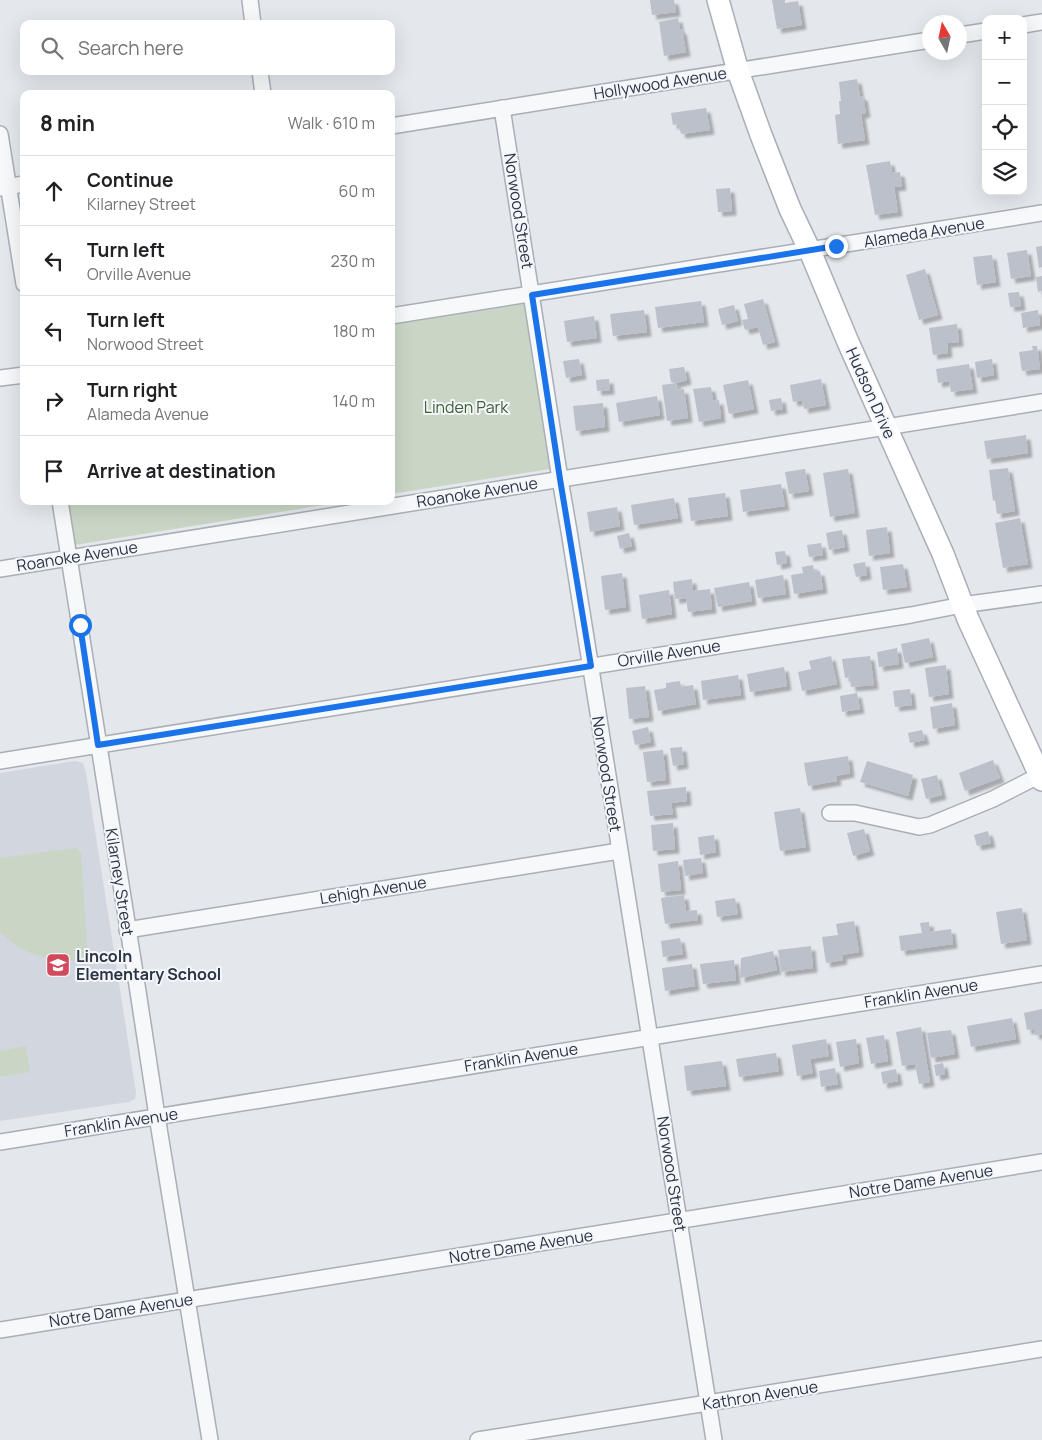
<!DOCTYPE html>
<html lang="en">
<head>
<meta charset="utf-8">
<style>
	:root { --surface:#fff; --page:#f6f6f6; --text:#202124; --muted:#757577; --line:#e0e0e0 }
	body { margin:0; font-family:Manrope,sans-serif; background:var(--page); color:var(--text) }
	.controls { position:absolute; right:15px; top:15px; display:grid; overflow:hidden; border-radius:10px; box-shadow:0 5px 20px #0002 }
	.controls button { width:45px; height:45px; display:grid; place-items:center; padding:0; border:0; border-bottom:1px solid var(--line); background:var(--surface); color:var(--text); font:25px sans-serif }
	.compass { position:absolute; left:922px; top:15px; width:45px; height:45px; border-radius:50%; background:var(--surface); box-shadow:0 5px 20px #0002; rotate:351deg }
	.stop { position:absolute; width:15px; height:15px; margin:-11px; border:4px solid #1a73e8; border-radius:50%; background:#fff }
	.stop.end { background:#1a73e8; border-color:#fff; box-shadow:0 1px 5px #0008 }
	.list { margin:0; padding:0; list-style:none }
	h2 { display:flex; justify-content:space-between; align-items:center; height:65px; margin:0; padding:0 20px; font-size:21px }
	h2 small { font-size:16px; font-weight:400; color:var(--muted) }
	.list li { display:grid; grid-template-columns:32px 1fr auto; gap:15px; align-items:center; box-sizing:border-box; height:70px; padding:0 20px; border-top:1px solid var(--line) }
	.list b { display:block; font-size:19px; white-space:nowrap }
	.list p { margin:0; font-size:16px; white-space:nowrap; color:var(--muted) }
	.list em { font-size:16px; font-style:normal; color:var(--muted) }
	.icon { flex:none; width:28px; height:28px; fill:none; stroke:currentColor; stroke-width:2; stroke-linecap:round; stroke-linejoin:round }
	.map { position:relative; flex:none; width:1042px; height:1440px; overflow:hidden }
	.search { position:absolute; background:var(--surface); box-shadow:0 5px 20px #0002; left:20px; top:20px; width:375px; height:55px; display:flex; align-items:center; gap:12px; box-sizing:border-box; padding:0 18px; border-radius:10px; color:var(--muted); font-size:19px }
	.panel { position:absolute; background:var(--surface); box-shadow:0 5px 20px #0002; left:20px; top:90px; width:375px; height:415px; border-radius:10px }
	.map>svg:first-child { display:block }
	.built { fill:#d2d6de }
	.green { fill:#c9d6c5 }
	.building { fill:#bbc0ca; filter:url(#shadow) }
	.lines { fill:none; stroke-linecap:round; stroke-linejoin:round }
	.street-casing { stroke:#a9aeb7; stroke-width:18 }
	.secondary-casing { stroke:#a9aeb7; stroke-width:24 }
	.street { stroke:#f7f8fa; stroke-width:15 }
	.secondary { stroke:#fff; stroke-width:21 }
	.route { stroke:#1a73e8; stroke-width:6 }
	.labels { text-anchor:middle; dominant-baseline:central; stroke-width:4; stroke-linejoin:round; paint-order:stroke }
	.street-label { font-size:16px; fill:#2b3445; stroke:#f4f6f9 }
	.park-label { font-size:16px; fill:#3f6138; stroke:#f4f6f9 }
	.poi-label { font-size:16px; font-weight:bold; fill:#2b3445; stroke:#f4f6f9; text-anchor:start }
</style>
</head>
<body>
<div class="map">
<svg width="1042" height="1440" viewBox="0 0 1042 1440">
	<defs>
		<filter id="shadow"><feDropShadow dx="4.5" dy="4.5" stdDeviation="1" flood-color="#0004"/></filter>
	</defs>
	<rect width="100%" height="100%" fill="#e4e7ec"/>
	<polygon class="built" points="75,761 83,763 86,773 136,1092 135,1099 129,1102 0,1121 0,773"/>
	<g class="green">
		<polygon points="524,304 550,469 391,494 391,325"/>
		<polygon points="68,501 348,501 75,545"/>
		<path d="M 76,848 L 81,852 L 88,961 C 67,960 45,960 26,951 C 16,947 8,939 0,932 L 0,858 Z"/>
		<polygon points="26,1046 30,1072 0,1077 0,1051"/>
	</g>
	<g class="building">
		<polygon points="650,0 674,0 676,12 652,15"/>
		<polygon points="772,0 785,0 785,3 798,1 802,25 777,29"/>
		<polygon points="678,18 680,30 682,29 686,52 664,56 659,22"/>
		<polygon points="857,79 860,96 863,96 866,113 861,114 865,140 838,144 835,115 840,114 839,101 841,101 839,82"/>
		<polygon points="706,108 710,130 681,134 679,124 673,125 671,113"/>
		<polygon points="890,161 892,173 900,172 902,186 894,187 898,212 875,215 866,165"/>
		<polygon points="730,188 732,211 718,212 716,189"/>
		<polygon points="1042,246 1042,267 1039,268 1036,247"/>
		<polygon points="1027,250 1031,276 1011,279 1007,253"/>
		<polygon points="992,255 996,282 977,285 973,257"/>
		<polygon points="925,269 938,315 919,320 906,275"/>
		<polygon points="1042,276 1042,291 1038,292 1036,277"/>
		<polygon points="1019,292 1021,306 1010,307 1008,293"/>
		<polygon points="763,299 775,342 763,345 758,327 745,330 742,320 748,319 744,304"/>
		<polygon points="701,301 704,322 658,328 655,307"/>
		<polygon points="734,305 738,321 722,325 718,309"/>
		<polygon points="644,310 647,332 613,336 610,314"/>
		<polygon points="1038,310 1040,325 1023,328 1021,313"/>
		<polygon points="594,316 597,338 567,342 564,321"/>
		<polygon points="957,324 959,342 947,343 948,353 933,355 929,328"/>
		<polygon points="1032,346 1037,346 1040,369 1022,371 1019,352 1033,350"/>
		<polygon points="579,359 582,375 566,378 563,361"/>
		<polygon points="992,359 994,375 977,378 975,362"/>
		<polygon points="969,364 973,389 951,392 949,381 938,383 936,369"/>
		<polygon points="684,367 687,380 676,383 677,390 684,389 688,418 667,421 662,385 676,383 671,382 669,369"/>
		<polygon points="609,379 610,390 597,391 596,380"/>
		<polygon points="821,379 826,405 804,409 802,400 793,402 790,385"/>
		<polygon points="748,380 754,409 729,414 723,385"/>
		<polygon points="711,387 713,401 719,400 721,418 699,422 693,389"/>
		<polygon points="657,396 660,415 619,422 616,403"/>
		<polygon points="781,398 783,409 771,411 769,400"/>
		<polygon points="603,403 605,427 576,431 573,406"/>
		<polygon points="1026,435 1028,453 987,459 984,441"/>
		<polygon points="1008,468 1015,511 997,514 995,500 993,501 989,470"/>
		<polygon points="805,469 809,491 789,494 785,472"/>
		<polygon points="848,469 855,513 830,517 823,473"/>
		<polygon points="781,484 785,506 743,512 740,490"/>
		<polygon points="725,493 728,516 691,521 688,498"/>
		<polygon points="674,498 678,518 634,525 631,505"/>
		<polygon points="617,507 620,526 590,532 587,512"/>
		<polygon points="1020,518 1028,564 1003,568 995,523"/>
		<polygon points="887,527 890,553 869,556 866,530"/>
		<polygon points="842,530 845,547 829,550 826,533"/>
		<polygon points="629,533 632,546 620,549 617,536"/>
		<polygon points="821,543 823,555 809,557 807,545"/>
		<polygon points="785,551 787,563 777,565 775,552"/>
		<polygon points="865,562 867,575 856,577 853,564"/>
		<polygon points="903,564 907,587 883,590 880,567"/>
		<polygon points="813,565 814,572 820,571 823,589 794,594 791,575 803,573 802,567"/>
		<polygon points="622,573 626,607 605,610 601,576"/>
		<polygon points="783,575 786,594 758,598 755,580"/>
		<polygon points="692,579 693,591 710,589 712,609 688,612 686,598 675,599 673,582"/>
		<polygon points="749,582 752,601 718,607 714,588"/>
		<polygon points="669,590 672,614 642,619 639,595"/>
		<polygon points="929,638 933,657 905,663 901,644"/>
		<polygon points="897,648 899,664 879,667 877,652"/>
		<polygon points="831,656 837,684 802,691 798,672 811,669 809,661"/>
		<polygon points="870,656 874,685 851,687 850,677 845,678 842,659"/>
		<polygon points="946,665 949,694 929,697 925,668"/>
		<polygon points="784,667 787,686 750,692 747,674"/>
		<polygon points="738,675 741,695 703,700 701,681"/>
		<polygon points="680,681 681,687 693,685 696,704 658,711 654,690 666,688 666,683"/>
		<polygon points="645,686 649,717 629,719 626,688"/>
		<polygon points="910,689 912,705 895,707 893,691"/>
		<polygon points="857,693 860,709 842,712 840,696"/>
		<polygon points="952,703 955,725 933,729 930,707"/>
		<polygon points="648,727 651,742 635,745 632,731"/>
		<polygon points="922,730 925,740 910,743 908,733"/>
		<polygon points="682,747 684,764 673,766 670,748"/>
		<polygon points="663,750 666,780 647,782 643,752"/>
		<polygon points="848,756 850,773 836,776 837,781 808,786 804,763"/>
		<polygon points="993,760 1000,778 965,791 959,773"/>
		<polygon points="867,761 913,775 908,796 860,782"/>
		<polygon points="937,775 942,795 926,799 921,779"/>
		<polygon points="686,787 687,801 671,803 673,814 650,816 647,791"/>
		<polygon points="800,808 806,847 780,851 774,812"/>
		<polygon points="673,823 675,849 653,851 651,825"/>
		<polygon points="864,829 870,851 853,856 847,833"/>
		<polygon points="988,831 991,843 977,846 974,835"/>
		<polygon points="714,835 716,852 700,855 698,837"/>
		<polygon points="701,858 703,873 685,876 683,860"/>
		<polygon points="678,861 681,890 661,892 658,864"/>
		<polygon points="684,895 686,911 697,910 698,920 665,924 661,898"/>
		<polygon points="735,898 738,914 717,917 715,901"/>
		<polygon points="1022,908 1027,940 1001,944 996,912"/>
		<polygon points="854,921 859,952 842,955 843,960 826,963 822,937 838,935 836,924"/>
		<polygon points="929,922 930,932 951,929 953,944 901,951 899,936 922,933 920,923"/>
		<polygon points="680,938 683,954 663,957 661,941"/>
		<polygon points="811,946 813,968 781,972 778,950"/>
		<polygon points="773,951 777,970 740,978 741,958"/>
		<polygon points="734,960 736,980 703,984 700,964"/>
		<polygon points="692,964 695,986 665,991 662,968"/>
		<polygon points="1042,1009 1042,1034 1035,1035 1034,1029 1027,1030 1024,1013"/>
		<polygon points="1012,1018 1016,1039 971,1047 967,1026"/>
		<polygon points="921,1027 930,1082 919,1084 915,1064 902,1066 896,1032"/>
		<polygon points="951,1030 955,1054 931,1058 927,1033"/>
		<polygon points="884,1035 888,1061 871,1064 866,1038"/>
		<polygon points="826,1039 829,1056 810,1059 813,1073 797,1076 792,1045"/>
		<polygon points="856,1039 859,1063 840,1067 836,1042"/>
		<polygon points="776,1053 779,1071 739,1077 736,1059"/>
		<polygon points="722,1061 726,1086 687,1091 684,1066"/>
		<polygon points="943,1063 945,1074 936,1076 934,1065"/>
		<polygon points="835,1068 838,1084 821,1087 819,1071"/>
		<polygon points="896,1069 898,1081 883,1084 881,1072"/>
	</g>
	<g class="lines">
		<defs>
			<g id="street">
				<polyline points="250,0 253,24"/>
				<polyline points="1023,25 1042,22"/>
				<polyline points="960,35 986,31"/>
				<polyline points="260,71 263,94"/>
				<polyline points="502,108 560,479 569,531 714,1440"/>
				<polyline points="391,126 930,40"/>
				<polyline points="0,134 24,284"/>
				<polyline points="0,188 24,184"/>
				<polyline points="391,316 1042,213"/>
				<polyline points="0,378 24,375"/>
				<polyline points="60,501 137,985 157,1116 210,1440"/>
				<polyline points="0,569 1042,402"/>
				<polyline points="0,761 911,615 962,605 1042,594"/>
				<polyline points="830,813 855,813 919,827 930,825 993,799 1040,775"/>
				<polyline points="127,930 619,851"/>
				<polyline points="0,1142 1042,974"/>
				<polyline points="0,1330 1042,1162"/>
				<polyline points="478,1440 1042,1349"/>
			</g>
			<polyline id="secondary" points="718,0 738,71 761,135 790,209 810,251 848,342 943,554 968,619 1042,780"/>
		</defs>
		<use href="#street" class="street-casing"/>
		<use href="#secondary" class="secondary-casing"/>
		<use href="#street" class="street"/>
		<use href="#secondary" class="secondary"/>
	</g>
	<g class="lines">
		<polyline class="route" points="80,625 98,745 591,666 560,479 532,295 836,246"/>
	</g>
	<defs>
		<symbol id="school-square" viewBox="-11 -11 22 22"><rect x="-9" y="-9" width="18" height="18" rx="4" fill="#d1495b" stroke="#f4f6f9"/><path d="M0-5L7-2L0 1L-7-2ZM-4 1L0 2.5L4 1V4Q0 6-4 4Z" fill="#fff"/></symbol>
	</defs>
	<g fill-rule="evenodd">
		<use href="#school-square" x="44" y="951" width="28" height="28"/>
	</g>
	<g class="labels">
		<g class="street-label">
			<text transform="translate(660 83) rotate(-9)">Hollywood Avenue</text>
			<text transform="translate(519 211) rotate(81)">Norwood Street</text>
			<text transform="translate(924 232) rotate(-9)">Alameda Avenue</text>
			<text transform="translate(871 393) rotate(66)">Hudson Drive</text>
			<text transform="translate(477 492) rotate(-9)">Roanoke Avenue</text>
			<text transform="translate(77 556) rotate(-9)">Roanoke Avenue</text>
			<text transform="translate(669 653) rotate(-9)">Orville Avenue</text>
			<text transform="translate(607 774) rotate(81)">Norwood Street</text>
			<text transform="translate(120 882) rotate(81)">Kilarney Street</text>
			<text transform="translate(373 890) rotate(-9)">Lehigh Avenue</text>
			<text transform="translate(921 993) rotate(-9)">Franklin Avenue</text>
			<text transform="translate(521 1057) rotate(-9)">Franklin Avenue</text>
			<text transform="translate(121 1122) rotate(-9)">Franklin Avenue</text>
			<text transform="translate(672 1174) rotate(81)">Norwood Street</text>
			<text transform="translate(921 1181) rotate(-9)">Notre Dame Avenue</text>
			<text transform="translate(521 1246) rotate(-9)">Notre Dame Avenue</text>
			<text transform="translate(121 1310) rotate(-9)">Notre Dame Avenue</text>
			<text transform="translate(760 1395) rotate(-9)">Kathron Avenue</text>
		</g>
		<g class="park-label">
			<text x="466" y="407">Linden Park</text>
		</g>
		<g class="poi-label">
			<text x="76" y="956">Lincoln<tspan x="76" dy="18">Elementary School</tspan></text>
		</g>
	</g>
</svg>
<div class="controls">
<button>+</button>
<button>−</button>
<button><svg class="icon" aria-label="locate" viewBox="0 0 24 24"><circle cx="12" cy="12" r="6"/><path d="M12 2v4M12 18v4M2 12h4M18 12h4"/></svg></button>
<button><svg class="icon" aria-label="layers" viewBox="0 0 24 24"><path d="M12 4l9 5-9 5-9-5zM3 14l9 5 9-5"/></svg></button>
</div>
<svg class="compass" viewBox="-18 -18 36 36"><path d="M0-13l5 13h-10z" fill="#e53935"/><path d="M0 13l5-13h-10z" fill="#757577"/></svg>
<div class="stop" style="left:80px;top:625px"></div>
<div class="stop end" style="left:836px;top:246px"></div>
<div class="search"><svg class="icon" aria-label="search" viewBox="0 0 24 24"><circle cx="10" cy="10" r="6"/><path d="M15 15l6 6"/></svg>Search here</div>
<section class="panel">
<h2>8 min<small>Walk · 610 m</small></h2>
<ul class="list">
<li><svg class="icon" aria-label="ahead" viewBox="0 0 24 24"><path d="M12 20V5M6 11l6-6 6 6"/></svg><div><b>Continue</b><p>Kilarney Street</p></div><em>60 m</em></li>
<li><svg class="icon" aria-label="left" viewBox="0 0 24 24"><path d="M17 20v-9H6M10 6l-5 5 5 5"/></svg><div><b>Turn left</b><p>Orville Avenue</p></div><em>230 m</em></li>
<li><svg class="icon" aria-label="left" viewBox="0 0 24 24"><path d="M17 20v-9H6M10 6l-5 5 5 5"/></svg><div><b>Turn left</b><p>Norwood Street</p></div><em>180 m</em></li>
<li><svg class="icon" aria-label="right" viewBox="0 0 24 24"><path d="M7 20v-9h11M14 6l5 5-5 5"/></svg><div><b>Turn right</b><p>Alameda Avenue</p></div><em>140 m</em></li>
<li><svg class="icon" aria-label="arrive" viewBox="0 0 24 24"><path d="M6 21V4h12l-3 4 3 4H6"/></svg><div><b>Arrive at destination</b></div></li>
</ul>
</section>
</div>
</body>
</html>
